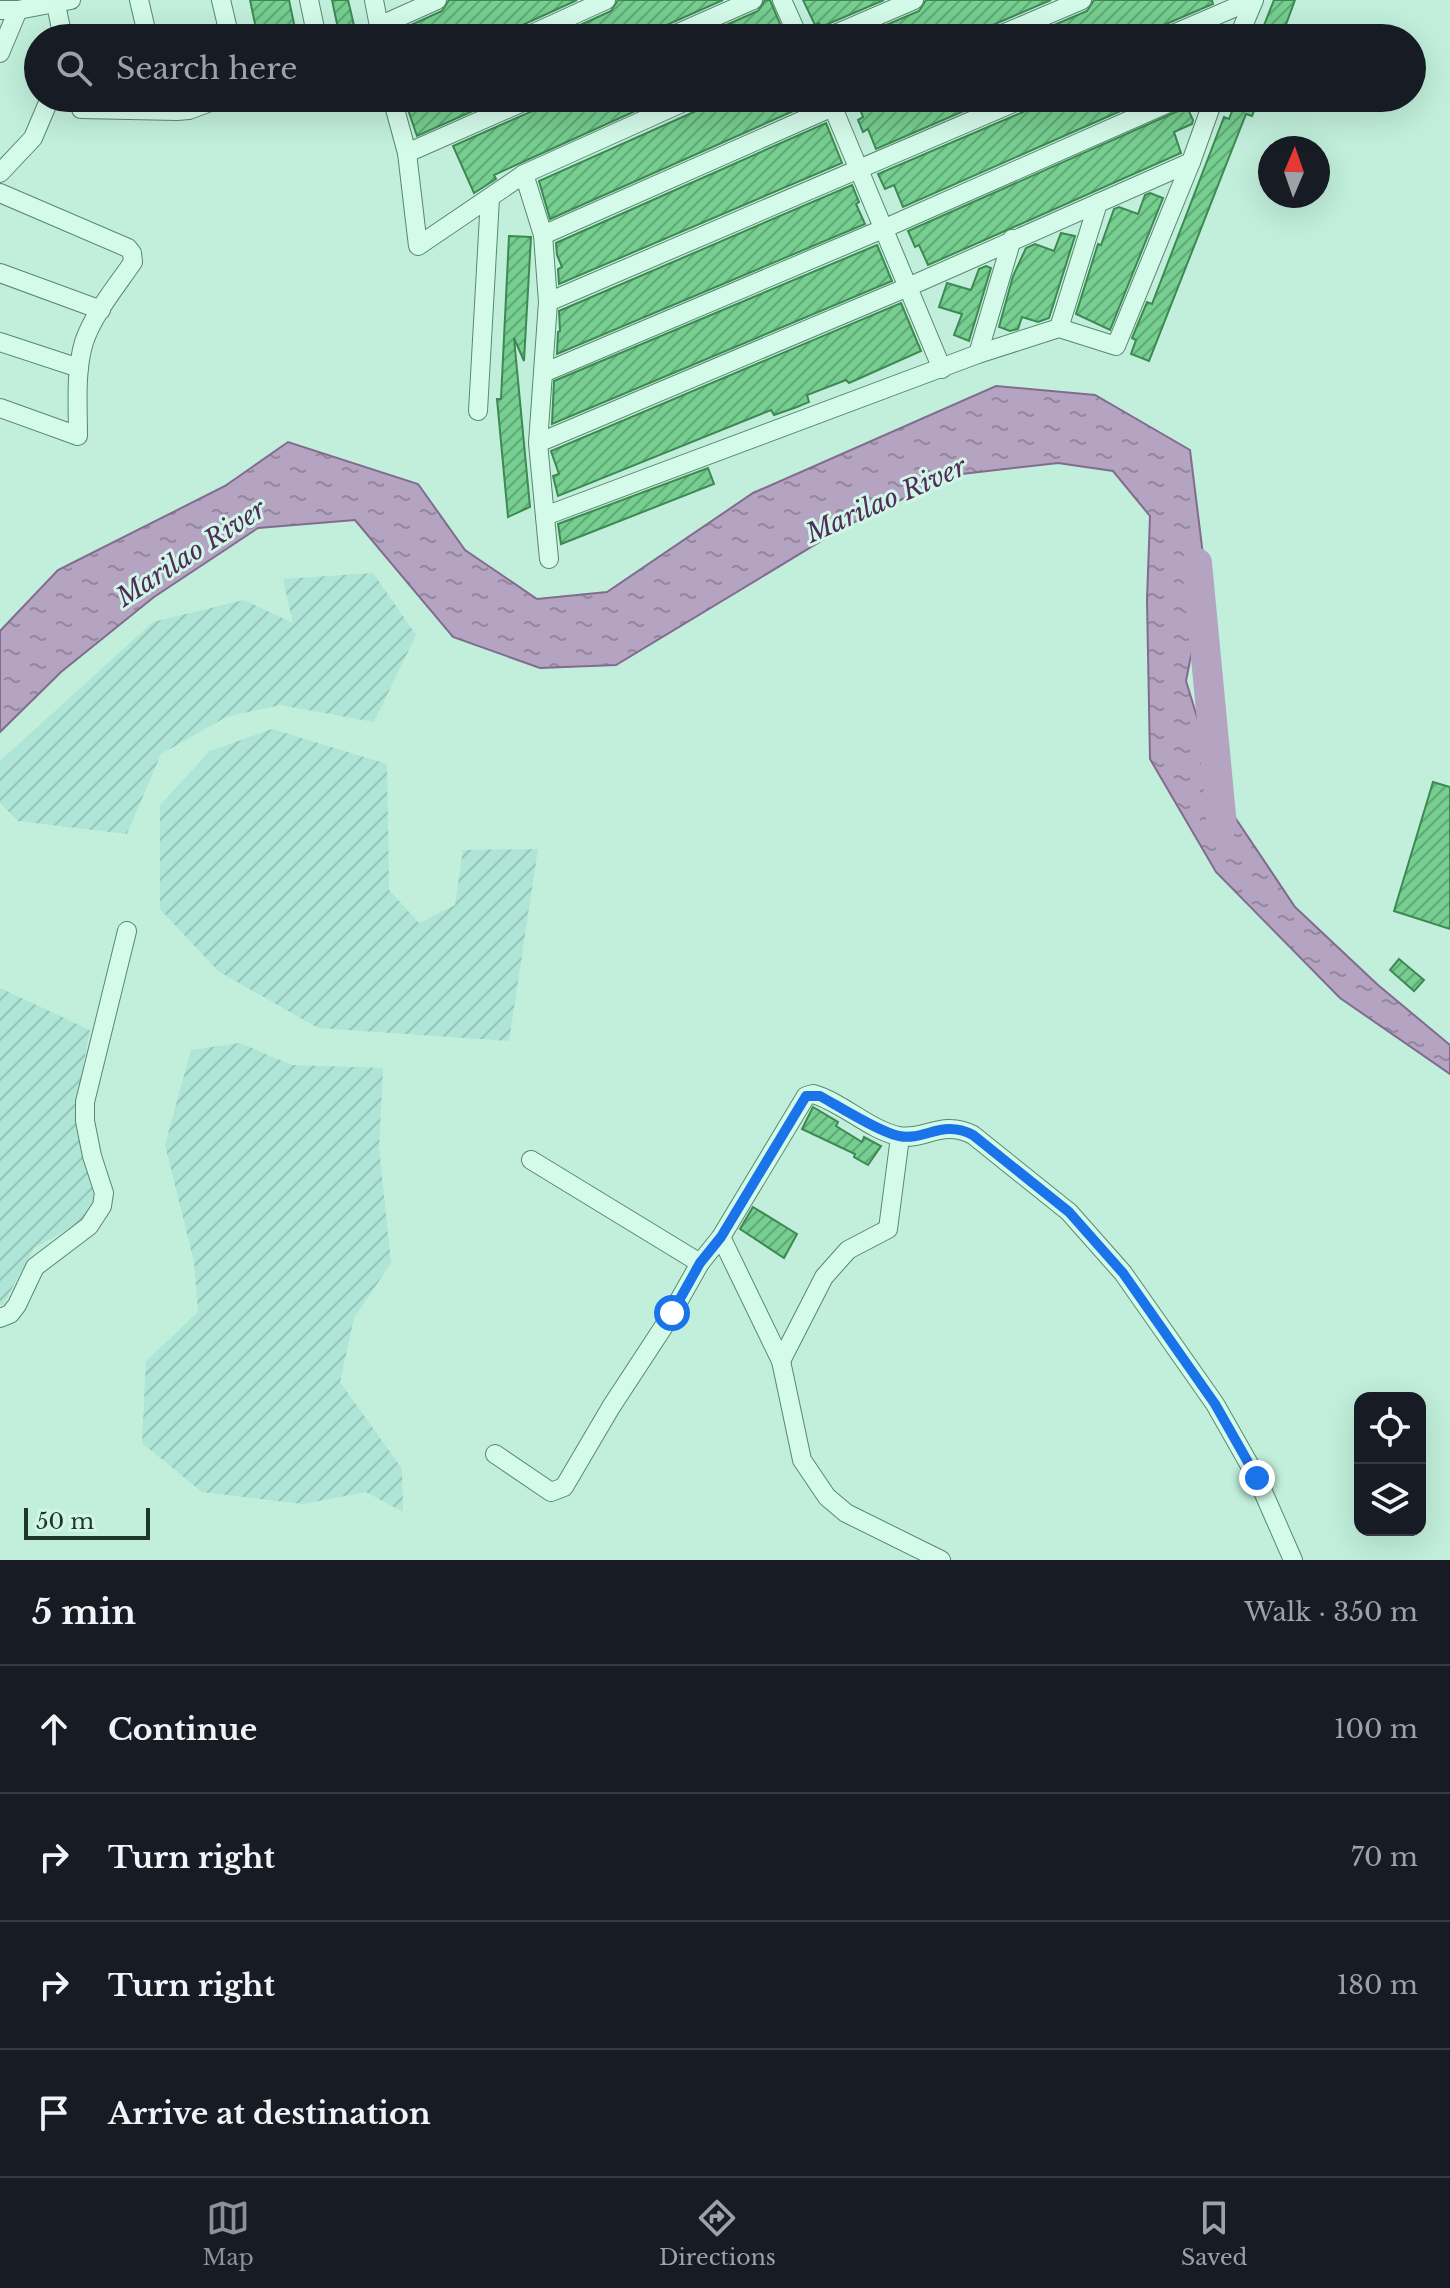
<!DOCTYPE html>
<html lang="en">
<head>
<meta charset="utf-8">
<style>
	:root { --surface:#171b24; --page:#242831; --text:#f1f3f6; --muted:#9ea1a6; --line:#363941; --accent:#8c9099 }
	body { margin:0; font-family:"Libre Baskerville",serif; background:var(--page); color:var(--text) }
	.controls { position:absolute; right:24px; bottom:24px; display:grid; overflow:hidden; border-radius:16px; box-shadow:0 8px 32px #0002 }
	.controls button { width:72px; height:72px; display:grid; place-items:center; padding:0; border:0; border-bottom:2px solid var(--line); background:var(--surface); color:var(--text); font:40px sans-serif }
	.compass { position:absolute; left:1258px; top:136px; width:72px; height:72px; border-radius:50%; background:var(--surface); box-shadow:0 8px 32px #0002; rotate:2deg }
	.scale { position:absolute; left:24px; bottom:20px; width:126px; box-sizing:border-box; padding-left:8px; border:4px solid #1d3827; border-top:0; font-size:22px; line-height:28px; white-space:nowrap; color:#1d3827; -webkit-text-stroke:6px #d1f6e7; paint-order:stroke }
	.stop { position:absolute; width:24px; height:24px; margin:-18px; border:6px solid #1a73e8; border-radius:50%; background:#fff }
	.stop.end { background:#1a73e8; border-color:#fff; box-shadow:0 2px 8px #0008 }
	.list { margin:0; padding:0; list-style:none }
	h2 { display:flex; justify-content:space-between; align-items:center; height:104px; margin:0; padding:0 32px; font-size:34px }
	h2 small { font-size:26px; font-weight:400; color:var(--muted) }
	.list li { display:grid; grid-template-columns:52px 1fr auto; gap:24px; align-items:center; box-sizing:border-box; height:128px; padding:0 32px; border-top:2px solid var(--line) }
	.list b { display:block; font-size:30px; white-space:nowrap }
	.list em { font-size:26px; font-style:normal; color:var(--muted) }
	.icon { flex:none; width:44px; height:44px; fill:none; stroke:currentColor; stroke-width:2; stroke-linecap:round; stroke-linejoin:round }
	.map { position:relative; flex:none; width:1450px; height:1560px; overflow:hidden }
	.search { position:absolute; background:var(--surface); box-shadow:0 8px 32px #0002; left:24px; right:24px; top:24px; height:88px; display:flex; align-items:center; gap:20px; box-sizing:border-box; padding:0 28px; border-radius:44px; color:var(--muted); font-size:30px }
	.sheet { height:616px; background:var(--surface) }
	nav { display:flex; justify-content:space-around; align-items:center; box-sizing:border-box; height:112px; border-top:2px solid var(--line); background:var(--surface); font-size:22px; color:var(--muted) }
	nav a { display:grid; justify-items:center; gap:4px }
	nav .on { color:var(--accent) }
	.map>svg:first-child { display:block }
	.farmland { fill:url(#farmland-furrows) }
	.water { fill:url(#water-ripples); stroke:#826b8f; stroke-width:2 }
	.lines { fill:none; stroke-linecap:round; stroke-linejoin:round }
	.river { stroke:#b5a4c1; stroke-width:30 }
	.building { fill:url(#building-hatch); stroke:#3d8952; stroke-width:2 }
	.minor-casing { stroke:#58896c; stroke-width:20 }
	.minor { stroke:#d4faea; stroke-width:18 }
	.route { stroke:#1a73e8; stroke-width:10 }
	.labels { text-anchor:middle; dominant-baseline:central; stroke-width:6; stroke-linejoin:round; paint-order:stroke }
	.water-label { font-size:26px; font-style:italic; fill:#502c58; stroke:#d1f6e7 }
</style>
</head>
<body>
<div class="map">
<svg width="1450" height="1560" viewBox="0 0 1450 1560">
	<defs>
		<pattern id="farmland-furrows" width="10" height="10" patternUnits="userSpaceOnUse" patternTransform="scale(2)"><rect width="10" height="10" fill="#aee5d6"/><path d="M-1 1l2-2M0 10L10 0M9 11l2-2" fill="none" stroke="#95c5b8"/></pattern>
		<pattern id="water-ripples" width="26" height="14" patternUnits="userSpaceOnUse" patternTransform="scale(2)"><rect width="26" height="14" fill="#b5a4c1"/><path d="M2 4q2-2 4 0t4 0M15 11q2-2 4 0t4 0" fill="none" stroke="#93879d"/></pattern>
		<pattern id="building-hatch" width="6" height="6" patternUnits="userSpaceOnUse" patternTransform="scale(2)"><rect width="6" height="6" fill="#76ce90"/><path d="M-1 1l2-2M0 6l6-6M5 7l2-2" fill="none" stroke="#60a876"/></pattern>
	</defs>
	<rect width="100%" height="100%" fill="#c1efdc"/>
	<g class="farmland">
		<polygon points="373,573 416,635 374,722 280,705 226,717 161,754 127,834 18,821 0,803 0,761 153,622 244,600 293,623 283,579"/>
		<polygon points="272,729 387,764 389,890 419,923 455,905 463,850 538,849 509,1041 318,1028 218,971 160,909 160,805 210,751"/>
		<polygon points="0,988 90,1030 77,1099 96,1194 86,1219 34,1248 3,1305 0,1305"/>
		<polygon points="240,1043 292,1065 383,1068 379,1148 391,1263 354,1318 340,1382 402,1469 403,1512 366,1492 303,1504 202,1492 142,1443 146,1361 198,1312 194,1262 165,1145 191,1050"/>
	</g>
	<polygon class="water" points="996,386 1095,395 1190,450 1206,579 1186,681 1222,798 1295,907 1378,985 1450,1045 1450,1074 1340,998 1216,872 1150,759 1147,600 1150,516 1113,471 1058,463 953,475 846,526 616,665 540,668 453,637 355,520 258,528 154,597 61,672 0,732 0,631 58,570 225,486 288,442 418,484 465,550 537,599 607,592 753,493"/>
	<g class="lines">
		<polyline class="river" points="1197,563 1222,826"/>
	</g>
	<g class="building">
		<polygon points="250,0 289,0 297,38 258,38"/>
		<polygon points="332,0 348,0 357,38 340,38"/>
		<polygon points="449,0 577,0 518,27 511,38 395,38 393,33 442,11"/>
		<polygon points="618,0 723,0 662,27 655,38 552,38 611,11"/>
		<polygon points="765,0 770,0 786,38 697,38 758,11"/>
		<polygon points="803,0 884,0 821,27 819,23 815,25"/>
		<polygon points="926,0 1051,0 988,27 981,38 856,38 919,11"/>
		<polygon points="1094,0 1212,0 1213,4 1159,27 1152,38 1024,38 1087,11"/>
		<polygon points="1274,0 1295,0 1281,38 1259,38"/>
		<polygon points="404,98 502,98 417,136"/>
		<polygon points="544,98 664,98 494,175 496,179 474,193 453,146 537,109"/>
		<polygon points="725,98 814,98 816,101 550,219 539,181"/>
		<polygon points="884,98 994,98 876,149 868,129 863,132 858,120 863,117 860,109"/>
		<polygon points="1037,98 1150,98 903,207 894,185 885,189 878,174 1030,109"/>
		<polygon points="1237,98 1259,98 1252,116 1246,114 1149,361 1131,354 1136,340 1132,338 1147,302 1152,304 1224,117 1229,119"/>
		<polygon points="1187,107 1193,120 1192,124 1174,132 1181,153 928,265 919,245 915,247 908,231"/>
		<polygon points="826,123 842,163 559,284 558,269 562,267 557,255 556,243"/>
		<polygon points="852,185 859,202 856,204 865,224 557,354 558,332 560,331 559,311"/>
		<polygon points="1150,193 1163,198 1110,330 1076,314 1098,244 1101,245 1114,209 1119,207 1138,214 1145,195"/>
		<polygon points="1061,233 1075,236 1049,318 1038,322 1022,317 1018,329 1010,331 999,327 1013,276 1026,248 1035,244 1054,251"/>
		<polygon points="509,236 531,237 524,361 514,338 530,507 508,517 497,399 501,399"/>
		<polygon points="877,245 892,281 552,424 554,381"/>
		<polygon points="986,266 991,268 969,341 954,335 962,314 939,307 947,283 971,290 979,269"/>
		<polygon points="901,303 921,351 849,383 846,380 807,395 809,402 797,407 774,415 771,410 558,496 553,476 559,474 551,451"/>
		<polygon points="708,468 714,484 561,544 558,524"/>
		<polygon points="1433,782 1450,787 1450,929 1394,911"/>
		<polygon points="1399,959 1424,980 1414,991 1390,970"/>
		<polygon points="813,1107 838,1122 836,1126 862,1142 864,1137 881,1146 868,1165 854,1157 855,1154 802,1129"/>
		<polygon points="753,1207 797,1234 784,1258 740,1229"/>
	</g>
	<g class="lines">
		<defs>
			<g id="minor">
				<polyline points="55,0 63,38"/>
				<polyline points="139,0 148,38"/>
				<polyline points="221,0 230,38"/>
				<polyline points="309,0 317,38"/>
				<polyline points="374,0 381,37"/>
				<polyline points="782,0 799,38"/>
				<polyline points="0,10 18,10 71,0"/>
				<polyline points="379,26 437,0"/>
				<polyline points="523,38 606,0"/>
				<polyline points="667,38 753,0"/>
				<polyline points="826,38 914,0"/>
				<polyline points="993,38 1082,0"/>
				<polyline points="1164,38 1252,0"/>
				<polyline points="1238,38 1254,0"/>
				<polyline points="0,53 18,10"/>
				<polyline points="78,98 81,109 177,111 189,110 221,98"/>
				<polyline points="392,98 407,153 418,246 524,174 543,235 548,302 538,443 549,559"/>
				<polyline points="829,98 942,369"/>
				<polyline points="407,153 532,98"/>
				<polyline points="0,173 33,138 50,98"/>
				<polyline points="524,174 693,98"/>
				<path d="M 0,193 L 128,248 L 132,253 L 133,262 C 116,287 94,313 84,342 C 75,372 78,405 78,436 L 0,408"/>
				<polyline points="543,235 853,98"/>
				<polyline points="0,273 101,310"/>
				<polyline points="548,302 1025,98"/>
				<polyline points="1059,328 1098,203"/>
				<polyline points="0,342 79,368"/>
				<polyline points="978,354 1012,239"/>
				<polyline points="543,373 883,229 1180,98"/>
				<polyline points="478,411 490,198"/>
				<polyline points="538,443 908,287 1191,162"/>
				<polyline points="545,516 978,354 1059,328 1116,346 1191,162 1214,98"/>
				<polyline points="531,1160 700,1263"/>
				<polyline points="721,1237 781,1361 802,1460 827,1497 846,1513 941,1560"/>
				<polyline points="0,1318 10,1314 17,1305 35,1267 89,1226 102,1206 104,1193 92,1156 85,1121 85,1102 127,931"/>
				<polyline points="781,1361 824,1277 848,1250 888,1229 900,1137"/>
				<path d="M 495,1454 L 551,1492 L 564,1487 L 611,1407 L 668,1320 L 700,1263 L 721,1237 L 806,1096 L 813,1094 C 842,1102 871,1131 899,1136 C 924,1141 942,1119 973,1135 L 1069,1212 L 1123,1273 L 1215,1404 L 1257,1478 L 1293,1560"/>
			</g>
		</defs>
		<use href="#minor" class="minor-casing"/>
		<use href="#minor" class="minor"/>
	</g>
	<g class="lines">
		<path class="route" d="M 672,1313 L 700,1263 L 721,1237 L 806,1096 L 820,1096 C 838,1106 881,1133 899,1136 C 925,1141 942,1119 973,1135 L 1069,1212 L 1123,1273 L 1215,1404 L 1257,1478"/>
	</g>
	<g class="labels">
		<g class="water-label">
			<text transform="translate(886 500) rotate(-24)">Marilao River</text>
			<text transform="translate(191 553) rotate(-33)">Marilao River</text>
		</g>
	</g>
</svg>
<div class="controls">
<button><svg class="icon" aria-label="locate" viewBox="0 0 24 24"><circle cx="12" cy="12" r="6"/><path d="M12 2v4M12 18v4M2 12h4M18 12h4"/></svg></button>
<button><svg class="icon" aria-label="layers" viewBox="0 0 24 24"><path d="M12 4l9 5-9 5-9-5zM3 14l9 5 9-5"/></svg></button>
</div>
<svg class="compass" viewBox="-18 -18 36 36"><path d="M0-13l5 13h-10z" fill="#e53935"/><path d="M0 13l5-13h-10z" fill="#9ea1a6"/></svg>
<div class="scale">50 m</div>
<div class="stop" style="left:672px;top:1313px"></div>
<div class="stop end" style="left:1257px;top:1478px"></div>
<div class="search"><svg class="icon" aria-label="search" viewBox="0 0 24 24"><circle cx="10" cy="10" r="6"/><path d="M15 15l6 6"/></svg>Search here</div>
</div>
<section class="sheet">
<h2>5 min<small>Walk · 350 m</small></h2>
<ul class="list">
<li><svg class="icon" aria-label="ahead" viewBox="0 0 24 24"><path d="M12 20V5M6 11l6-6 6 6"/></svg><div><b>Continue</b></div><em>100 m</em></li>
<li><svg class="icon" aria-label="right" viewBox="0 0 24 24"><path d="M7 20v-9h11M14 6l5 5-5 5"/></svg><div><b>Turn right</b></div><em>70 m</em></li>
<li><svg class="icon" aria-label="right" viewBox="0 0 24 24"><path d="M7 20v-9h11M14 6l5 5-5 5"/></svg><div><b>Turn right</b></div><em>180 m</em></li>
<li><svg class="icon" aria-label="arrive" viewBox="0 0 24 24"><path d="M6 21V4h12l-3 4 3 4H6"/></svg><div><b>Arrive at destination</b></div></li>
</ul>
</section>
<nav>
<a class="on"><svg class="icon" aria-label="map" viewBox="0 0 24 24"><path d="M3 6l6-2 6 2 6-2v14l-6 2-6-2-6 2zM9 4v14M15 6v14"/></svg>Map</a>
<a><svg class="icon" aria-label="directions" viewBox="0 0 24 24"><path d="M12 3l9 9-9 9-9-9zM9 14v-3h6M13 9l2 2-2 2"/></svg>Directions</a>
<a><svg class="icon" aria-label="saved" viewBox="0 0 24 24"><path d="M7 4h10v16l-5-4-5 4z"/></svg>Saved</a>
</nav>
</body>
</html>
